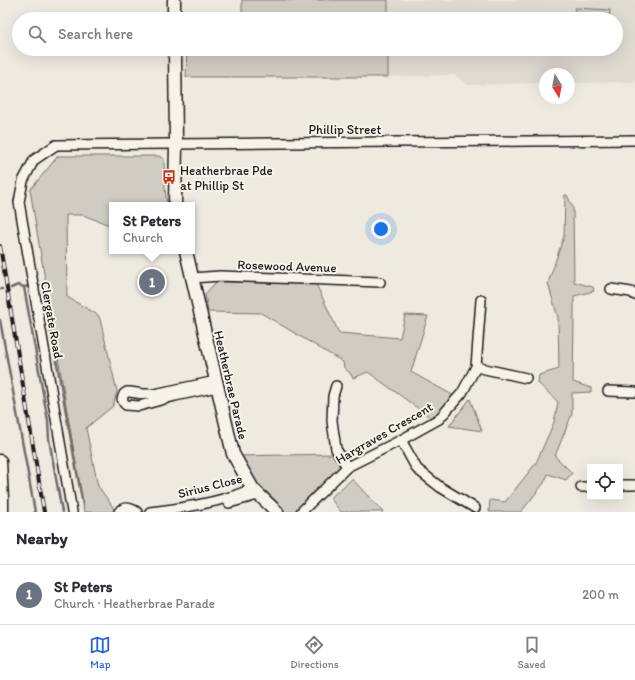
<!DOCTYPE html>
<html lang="en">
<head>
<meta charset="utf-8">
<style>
	:root { --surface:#fff; --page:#f7f7f7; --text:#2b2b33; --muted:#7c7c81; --line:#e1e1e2; --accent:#2563eb }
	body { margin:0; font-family:Itim,sans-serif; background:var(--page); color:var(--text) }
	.controls { position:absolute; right:12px; bottom:12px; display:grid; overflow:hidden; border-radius:0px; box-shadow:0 4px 16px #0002 }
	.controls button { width:36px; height:36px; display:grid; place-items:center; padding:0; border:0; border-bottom:1px solid var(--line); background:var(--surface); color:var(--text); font:20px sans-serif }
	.compass { position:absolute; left:539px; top:68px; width:36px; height:36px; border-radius:50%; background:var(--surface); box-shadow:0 4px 16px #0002; rotate:170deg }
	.you { position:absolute; left:381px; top:229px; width:14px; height:14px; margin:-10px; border:3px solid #fff; border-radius:50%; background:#1a73e8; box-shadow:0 0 0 6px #1a73e833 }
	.badge { display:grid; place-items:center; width:26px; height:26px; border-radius:50%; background:var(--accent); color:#fff; font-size:13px; font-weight:700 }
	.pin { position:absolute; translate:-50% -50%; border:2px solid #fff; box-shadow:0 1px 4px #0006 }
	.popup { position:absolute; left:109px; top:202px; width:86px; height:52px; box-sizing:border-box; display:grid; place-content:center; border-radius:0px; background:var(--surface); filter:drop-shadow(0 1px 3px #0005); font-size:13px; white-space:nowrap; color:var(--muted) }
	.popup b { font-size:15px; color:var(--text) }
	.popup::after { content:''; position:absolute; left:50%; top:100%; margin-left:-8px; border:8px solid transparent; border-top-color:var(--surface) }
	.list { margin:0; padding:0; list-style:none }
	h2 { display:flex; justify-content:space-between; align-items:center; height:52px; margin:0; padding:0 16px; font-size:17px }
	h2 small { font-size:13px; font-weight:400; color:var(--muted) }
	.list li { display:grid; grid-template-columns:26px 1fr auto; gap:12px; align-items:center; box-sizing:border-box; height:60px; padding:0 16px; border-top:1px solid var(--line) }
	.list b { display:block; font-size:15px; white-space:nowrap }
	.list p { margin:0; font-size:13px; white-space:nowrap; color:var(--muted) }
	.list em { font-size:13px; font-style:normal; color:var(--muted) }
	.icon { flex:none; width:22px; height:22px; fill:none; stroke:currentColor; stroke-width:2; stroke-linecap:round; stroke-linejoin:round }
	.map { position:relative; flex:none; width:635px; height:512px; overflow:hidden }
	.search { position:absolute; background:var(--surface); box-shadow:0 4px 16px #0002; left:12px; right:12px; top:12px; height:44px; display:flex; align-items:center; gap:10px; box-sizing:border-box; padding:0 14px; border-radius:22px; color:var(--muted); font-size:15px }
	.sheet { height:112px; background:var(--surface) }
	nav { display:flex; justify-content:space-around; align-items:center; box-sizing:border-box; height:56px; border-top:1px solid var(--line); background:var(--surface); font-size:11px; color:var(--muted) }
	nav a { display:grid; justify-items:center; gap:2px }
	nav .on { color:var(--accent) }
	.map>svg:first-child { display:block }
	.built { fill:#dedbd1 }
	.green { fill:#cfccc3; stroke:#767470 }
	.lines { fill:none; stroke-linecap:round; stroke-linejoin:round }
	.stream { stroke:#6f6d69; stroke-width:2.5 }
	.street-casing { stroke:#1c1c1c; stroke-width:12 }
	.secondary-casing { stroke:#1c1c1c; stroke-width:15 }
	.street { stroke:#f7f3e8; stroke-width:9 }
	.secondary { stroke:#f7f3e8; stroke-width:12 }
	.rail-casing { stroke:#1c1c1c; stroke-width:4 }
	.rail { stroke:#f7f3e8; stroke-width:2.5; stroke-dasharray:8; stroke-linecap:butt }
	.labels { text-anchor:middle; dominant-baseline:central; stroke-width:4; stroke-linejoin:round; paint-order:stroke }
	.street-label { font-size:13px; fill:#1c1c1c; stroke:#f7f3e8 }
	.poi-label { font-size:13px; fill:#1c1c1c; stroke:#f7f3e8; text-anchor:start }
</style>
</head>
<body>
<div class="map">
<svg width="635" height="512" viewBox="0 0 635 512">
	<rect width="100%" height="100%" fill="#eeeae0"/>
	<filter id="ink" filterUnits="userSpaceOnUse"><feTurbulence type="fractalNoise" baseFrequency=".025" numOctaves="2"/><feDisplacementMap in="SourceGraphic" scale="8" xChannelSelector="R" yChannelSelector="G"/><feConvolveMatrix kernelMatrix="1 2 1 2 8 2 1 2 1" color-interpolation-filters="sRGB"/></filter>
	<g filter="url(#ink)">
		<polygon class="built" points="388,0 635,0 635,82 569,83 569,74 545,74 545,83 467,85 455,75 388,77 388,49 616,49 616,19 388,19"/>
		<g class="green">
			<rect x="242" y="0" width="146" height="19"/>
			<polygon points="575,8 610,10 609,19 574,19"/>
			<polygon points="187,49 388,49 388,77 186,77"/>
			<polygon points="58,156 159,156 164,159 165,189 167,205 112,205 112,226 83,215 66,215 67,297 98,315 100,319 117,391 113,406 86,428 98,486 113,507 114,512 84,512 30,190"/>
			<polygon points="565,195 567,195 573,208 574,282 593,287 594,291 574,296 574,318 573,382 591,388 591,392 572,393 572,414 555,456 572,473 566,480 548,474 544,483 521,512 489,512 490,500 505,502 536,463 554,422 558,402 538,383 539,375 559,369 558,318 548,283 564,236"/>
			<polygon points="216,282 316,284 339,333 400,338 405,315 428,316 411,372 456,397 434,420 368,372 353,378 350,373 344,368 343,362 261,313 208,312 205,294"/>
			<polygon points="470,399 482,431 449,426"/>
			<polygon points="334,454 341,468 294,512 283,512 260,489 238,456"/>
			<polygon points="352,479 383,512 341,512 330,498"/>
		</g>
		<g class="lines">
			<g class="stream">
				<polyline points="39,285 41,285 43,288 83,505"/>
				<polyline points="24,287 48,421 49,439 62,512"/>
				<polyline points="11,288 18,285 24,287 29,286"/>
				<polyline points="0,289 2,289"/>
				<polyline points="0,320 35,512"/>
			</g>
			<defs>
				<g id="street">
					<polyline points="192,278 220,276 380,282"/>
					<polyline points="611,289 631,292 635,295"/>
					<polyline points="476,367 526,378"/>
					<polyline points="216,381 154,394 143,394 130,392 127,392 124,394 122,399 124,403 126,405 139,406 175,396 217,387"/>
					<polyline points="336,386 333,396 332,421 336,449 347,467"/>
					<polyline points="608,391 635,392"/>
					<polyline points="401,440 417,469 440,487 475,508"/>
					<polyline points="620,485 634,485"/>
					<polyline points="581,487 590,487"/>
					<polyline points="229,503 258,495"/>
					<polyline points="72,512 19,202 23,181 34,160 56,145 635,140"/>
					<path d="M 119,512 C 124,506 131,508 137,512"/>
					<path d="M 150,512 C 176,509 204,505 230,497 C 238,495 245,491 253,489"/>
					<polyline points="301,512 347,467 401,440 439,419 462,393 476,367 481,300"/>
				</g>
				<g id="secondary">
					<polyline points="174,19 174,0"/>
					<polyline points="175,49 176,143 175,205"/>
					<polyline points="186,251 233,454 253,489 277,512"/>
					<polyline points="0,461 2,499 2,512"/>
				</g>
			</defs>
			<use href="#street" class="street-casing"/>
			<use href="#secondary" class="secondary-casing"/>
			<use href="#street" class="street"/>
			<use href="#secondary" class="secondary"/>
			<defs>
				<polyline id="rail" points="0,246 44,512"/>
			</defs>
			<use href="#rail" class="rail-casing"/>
			<use href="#rail" class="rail"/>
		</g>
	</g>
	<defs>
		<symbol id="bus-bare" viewBox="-9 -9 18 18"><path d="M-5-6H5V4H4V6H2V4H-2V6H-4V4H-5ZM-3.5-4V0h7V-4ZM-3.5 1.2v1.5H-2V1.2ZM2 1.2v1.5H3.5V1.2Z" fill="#c8321e" stroke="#f7f3e8" stroke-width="2.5" paint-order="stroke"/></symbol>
	</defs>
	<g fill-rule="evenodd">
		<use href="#bus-bare" x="159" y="167" width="20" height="20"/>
	</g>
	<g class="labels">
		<g class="street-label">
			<text x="345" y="129">Phillip Street</text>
			<text transform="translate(287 266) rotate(2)">Rosewood Avenue</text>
			<text transform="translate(52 320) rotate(80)">Clergate Road</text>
			<text transform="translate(231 385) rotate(77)">Heatherbrae Parade</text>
			<text transform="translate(384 433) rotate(-30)">Hargraves Crescent</text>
			<text transform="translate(210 486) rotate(-14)">Sirius Close</text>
		</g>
		<g class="poi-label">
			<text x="180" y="170">Heatherbrae Pde<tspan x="180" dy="15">at Phillip St</tspan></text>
		</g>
	</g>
</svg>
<div class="controls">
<button><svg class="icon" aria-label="locate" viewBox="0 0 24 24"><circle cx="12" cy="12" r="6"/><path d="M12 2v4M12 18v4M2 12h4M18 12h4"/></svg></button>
</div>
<svg class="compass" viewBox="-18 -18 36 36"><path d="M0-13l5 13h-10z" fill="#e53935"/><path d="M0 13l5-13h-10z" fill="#7c7c81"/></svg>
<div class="you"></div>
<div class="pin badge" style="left:152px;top:282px;background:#6b7280">1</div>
<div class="popup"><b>St Peters</b>Church</div>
<div class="search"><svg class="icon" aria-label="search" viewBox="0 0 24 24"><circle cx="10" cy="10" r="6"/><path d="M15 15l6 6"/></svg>Search here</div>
</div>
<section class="sheet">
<h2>Nearby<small></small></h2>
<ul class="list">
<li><span class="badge" style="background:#6b7280">1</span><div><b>St Peters</b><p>Church · Heatherbrae Parade</p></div><em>200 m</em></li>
</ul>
</section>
<nav>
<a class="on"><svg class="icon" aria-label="map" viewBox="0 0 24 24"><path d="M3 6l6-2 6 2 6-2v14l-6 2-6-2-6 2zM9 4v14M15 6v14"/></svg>Map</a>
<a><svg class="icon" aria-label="directions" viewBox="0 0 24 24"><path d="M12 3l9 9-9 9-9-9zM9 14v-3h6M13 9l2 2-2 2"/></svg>Directions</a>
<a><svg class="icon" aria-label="saved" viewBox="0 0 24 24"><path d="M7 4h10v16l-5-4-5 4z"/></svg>Saved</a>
</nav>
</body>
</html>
